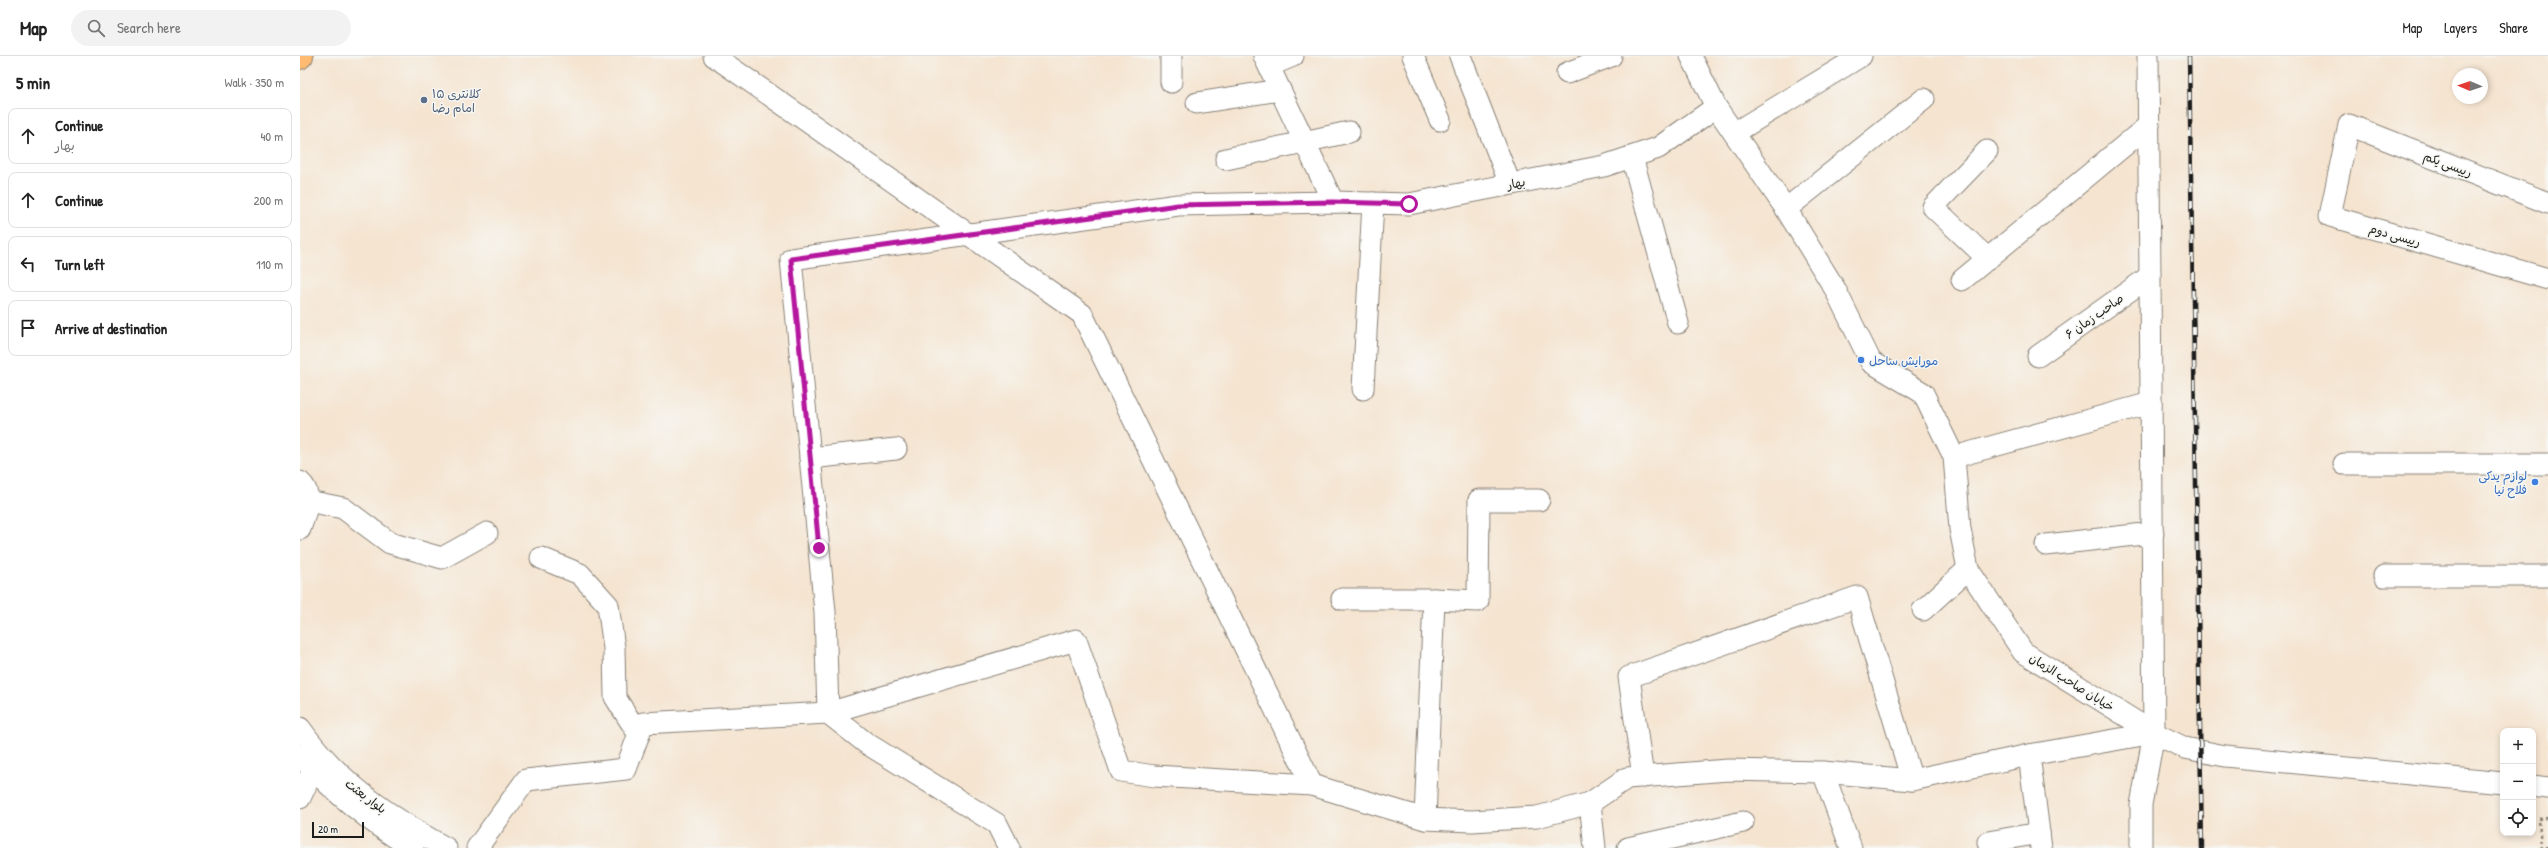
<!DOCTYPE html>
<html lang="en">
<head>
<meta charset="utf-8">
<style>
	:root { --surface:#fff; --page:#f2f2f2; --text:#222; --muted:#767676; --line:#e0e0e0 }
	body { margin:0; font-family:"Patrick Hand","Playpen Sans Arabic",sans-serif; background:var(--page); color:var(--text) }
	.controls { position:absolute; right:12px; bottom:12px; display:grid; overflow:hidden; border-radius:8px; box-shadow:0 2px 6px #0003 }
	.controls button { width:36px; height:36px; display:grid; place-items:center; padding:0; border:0; border-bottom:1px solid var(--line); background:var(--surface); color:var(--text); font:20px sans-serif }
	.compass { position:absolute; left:2152px; top:12px; width:36px; height:36px; border-radius:50%; background:var(--surface); box-shadow:0 2px 6px #0003; rotate:272deg }
	.scale { position:absolute; left:12px; bottom:10px; width:52px; box-sizing:border-box; padding-left:4px; border:2px solid #1c1c1c; border-top:0; font-size:11px; line-height:14px; white-space:nowrap; color:#1c1c1c; -webkit-text-stroke:3px #f6f6f2; paint-order:stroke }
	.stop { position:absolute; width:12px; height:12px; margin:-9px; border:3px solid #b5179e; border-radius:50%; background:#fff }
	.stop.end { background:#b5179e; border-color:#fff; box-shadow:0 1px 4px #0008 }
	.list { margin:0; padding:0; list-style:none }
	h2 { display:flex; justify-content:space-between; align-items:center; height:52px; margin:0; padding:0 16px; font-size:17px }
	h2 small { font-size:13px; font-weight:400; color:var(--muted) }
	.list li { display:grid; grid-template-columns:26px 1fr auto; gap:12px; align-items:center; box-sizing:border-box; height:56px; margin:0 8px 8px; padding:0 8px; border:1px solid var(--line); border-radius:8px }
	.list b { display:block; font-size:15px; white-space:nowrap }
	.list p { margin:0; font-size:13px; white-space:nowrap; color:var(--muted) }
	.list em { font-size:13px; font-style:normal; color:var(--muted) }
	.icon { flex:none; width:22px; height:22px; fill:none; stroke:currentColor; stroke-width:2; stroke-linecap:round; stroke-linejoin:round }
	.map { position:relative; flex:none; width:2248px; height:792px; overflow:hidden }
	header { display:flex; align-items:center; gap:24px; box-sizing:border-box; height:56px; padding:0 20px; background:var(--surface); border-bottom:1px solid var(--line) }
	header strong { font-size:19px }
	nav { display:flex; gap:22px; margin-inline-start:auto; font-size:14px }
	.search { width:280px; height:36px; background:var(--page); display:flex; align-items:center; gap:10px; box-sizing:border-box; padding:0 14px; border-radius:22px; color:var(--muted); font-size:15px }
	main { display:flex }
	aside { flex:1; background:var(--surface) }
	.map>svg:first-child { display:block }
	.lines { fill:none; stroke-linecap:round; stroke-linejoin:round }
	.minor-casing { stroke:#888076; stroke-width:23 }
	.highway-casing { stroke:#888076; stroke-width:24 }
	.path { stroke:#888076; stroke-width:2.5; stroke-dasharray:3 3; stroke-linecap:butt }
	.minor { stroke:#fff; stroke-width:21 }
	.highway { stroke:#febb71; stroke-width:22 }
	.rail-casing { stroke:#1c1c1c; stroke-width:4.5 }
	.rail { stroke:#f6f6f2; stroke-width:3; stroke-dasharray:9; stroke-linecap:butt }
	.route { stroke:#b5179e; stroke-width:5 }
	.service-dot { fill:#5c6f8a; stroke:#f6f6f2; stroke-width:1.5 }
	.shop-dot { fill:#3f7fe0; stroke:#f6f6f2; stroke-width:1.5 }
	.labels { text-anchor:middle; dominant-baseline:central; stroke-width:3; stroke-linejoin:round; paint-order:stroke }
	.service-label { font-size:12px; fill:#4e5e75; stroke:#f6f6f2; text-anchor:start }
	.street-label { font-size:12px; fill:#1c1c1c; stroke:#f6f6f2 }
	.shop-label { font-size:12px; fill:#366cbe; stroke:#f6f6f2; text-anchor:start }
</style>
</head>
<body>
<header>
<strong>Map</strong>
<div class="search"><svg class="icon" aria-label="search" viewBox="0 0 24 24"><circle cx="10" cy="10" r="6"/><path d="M15 15l6 6"/></svg>Search here</div>
<nav><a>Map</a><a>Layers</a><a>Share</a></nav>
</header>
<main>
<aside>
<h2>5 min<small>Walk · 350 m</small></h2>
<ul class="list">
<li><svg class="icon" aria-label="ahead" viewBox="0 0 24 24"><path d="M12 20V5M6 11l6-6 6 6"/></svg><div><b>Continue</b><p>بهار</p></div><em>40 m</em></li>
<li><svg class="icon" aria-label="ahead" viewBox="0 0 24 24"><path d="M12 20V5M6 11l6-6 6 6"/></svg><div><b>Continue</b></div><em>200 m</em></li>
<li><svg class="icon" aria-label="left" viewBox="0 0 24 24"><path d="M17 20v-9H6M10 6l-5 5 5 5"/></svg><div><b>Turn left</b></div><em>110 m</em></li>
<li><svg class="icon" aria-label="arrive" viewBox="0 0 24 24"><path d="M6 21V4h12l-3 4 3 4H6"/></svg><div><b>Arrive at destination</b></div></li>
</ul>
</aside>
<div class="map">
<svg width="2248" height="792" viewBox="0 0 2248 792">
	<rect width="100%" height="100%" fill="#f6f6f2"/>
	<filter id="ink" filterUnits="userSpaceOnUse"><feTurbulence type="fractalNoise" baseFrequency=".025" numOctaves="2"/><feDisplacementMap in="SourceGraphic" scale="8" xChannelSelector="R" yChannelSelector="G"/><feConvolveMatrix kernelMatrix="1 2 1 2 8 2 1 2 1" color-interpolation-filters="sRGB"/></filter>
	<filter id="wash" filterUnits="userSpaceOnUse"><feTurbulence type="fractalNoise" baseFrequency=".012" numOctaves="4" result="noise"/><feDisplacementMap in="SourceGraphic" scale="16" xChannelSelector="R" yChannelSelector="G"/><feGaussianBlur stdDeviation="0.9" result="paint"/><feColorMatrix in="noise" values="0 0 0 0 0 0 0 0 0 0 0 0 0 0 0 0 0 1.4 0 .05"/><feComposite in="paint" operator="in"/></filter>
	<g filter="url(#wash)">
		<rect width="100%" height="100%" fill="#f5e4d0"/>
	</g>
	<g filter="url(#ink)">
		<g class="lines">
			<defs>
				<g id="minor">
					<polyline points="414,0 782,258 1012,729"/>
					<polyline points="964,0 1033,146"/>
					<polyline points="1113,0 1140,64"/>
					<polyline points="1160,0 1210,128"/>
					<polyline points="1391,0 1416,51 1486,153 1535,233 1571,306 1623,337 1654,401 1660,473 1668,513"/>
					<polyline points="969,10 993,0"/>
					<polyline points="1267,17 1311,0"/>
					<polyline points="871,26 871,0"/>
					<polyline points="897,47 980,34"/>
					<polyline points="1434,77 1561,0"/>
					<polyline points="1687,95 1633,151 1688,203"/>
					<polyline points="1332,101 1378,267"/>
					<polyline points="926,103 1049,76"/>
					<polyline points="2248,147 2049,69 2030,160 2248,223"/>
					<polyline points="1486,153 1624,43"/>
					<polyline points="1662,224 1849,69"/>
					<polyline points="1738,300 1850,220"/>
					<polyline points="1063,333 1073,147"/>
					<polyline points="1654,401 1851,347"/>
					<polyline points="510,402 596,393"/>
					<polyline points="2044,408 2248,408"/>
					<path d="M 0,426 C 14,438 5,458 0,473"/>
					<polyline points="8,445 43,452 90,487 142,502 187,477"/>
					<polyline points="1746,489 1853,477"/>
					<polyline points="241,502 280,518 308,549 314,592 315,641 339,679"/>
					<polyline points="2084,520 2248,520"/>
					<polyline points="1042,543 1134,543"/>
					<polyline points="1623,554 1668,513 1723,596 1854,677 1885,692 1925,700 2203,727"/>
					<path d="M 0,672 C 37,725 90,761 146,792"/>
					<polyline points="1729,699 1741,792"/>
					<path d="M 0,700 C 34,736 69,767 113,792"/>
					<polyline points="1523,716 1551,792"/>
					<polyline points="1343,721 1329,621 1557,541 1612,724"/>
					<polyline points="2233,730 2248,732"/>
					<polyline points="0,742 13,714"/>
					<polyline points="1125,763 1134,543 1178,545 1179,444 1239,444"/>
					<polyline points="1688,786 1739,777"/>
					<polyline points="177,792 226,724 326,713 343,667 528,657 776,584 821,715 854,720 1012,729 1125,763 1172,765 1237,761 1290,747"/>
					<polyline points="709,792 697,768 566,687 528,657 525,556 491,203 878,149 1033,146 1109,148 1304,110 1358,92 1416,51"/>
					<polyline points="1295,792 1290,747 1327,722 1428,714 1523,716 1612,724 1729,699 1854,677"/>
					<polyline points="1328,792 1443,766"/>
					<polyline points="1841,792 1841,749 1854,677 1848,0"/>
				</g>
				<polyline id="highway" points="0,2 2,0"/>
			</defs>
			<use href="#minor" class="minor-casing"/>
			<use href="#highway" class="highway-casing"/>
			<polyline class="path" points="2248,762 2239,763 2241,792 2248,791"/>
			<use href="#minor" class="minor"/>
			<use href="#highway" class="highway"/>
			<defs>
				<polyline id="rail" points="1889,0 1902,792"/>
			</defs>
			<use href="#rail" class="rail-casing"/>
			<use href="#rail" class="rail"/>
		</g>
	</g>
	<g class="lines" filter="url(#ink)">
		<polyline class="route" points="519,492 491,203 878,149 1033,146 1109,148"/>
	</g>
	<circle class="service-dot" cx="124" cy="44" r="4"/>
	<g class="shop-dot">
		<circle cx="1561" cy="304" r="4"/>
		<circle cx="2235" cy="426" r="4"/>
	</g>
	<g class="labels">
		<g class="service-label">
			<text x="132" y="37">کلانتری ۱۵<tspan x="132" dy="14">امام رضا</tspan></text>
		</g>
		<g class="street-label">
			<text transform="translate(2148 108) rotate(21)">رییسی یکم</text>
			<text transform="translate(1216 127) rotate(-11)">بهار</text>
			<text transform="translate(2095 179) rotate(16)">رییسی دوم</text>
			<text transform="translate(1794 260) rotate(-35)">صاحب زمان ۶</text>
			<text transform="translate(1772 626) rotate(32)">خیابان صاحب الزمان</text>
			<text transform="translate(66 740) rotate(37)">بلوار بعثت</text>
		</g>
		<g class="shop-label">
			<text x="1569" y="304">مورایش ساحل</text>
			<text x="2227" y="419" text-anchor="end">لوازم یدکی<tspan x="2227" dy="14">فلاح نیا</tspan></text>
		</g>
	</g>
</svg>
<div class="controls">
<button>+</button>
<button>−</button>
<button><svg class="icon" aria-label="locate" viewBox="0 0 24 24"><circle cx="12" cy="12" r="6"/><path d="M12 2v4M12 18v4M2 12h4M18 12h4"/></svg></button>
</div>
<svg class="compass" viewBox="-18 -18 36 36"><path d="M0-13l5 13h-10z" fill="#e53935"/><path d="M0 13l5-13h-10z" fill="#767676"/></svg>
<div class="scale">20 m</div>
<div class="stop" style="left:1109px;top:148px"></div>
<div class="stop end" style="left:519px;top:492px"></div>
</div>
</main>
</body>
</html>
